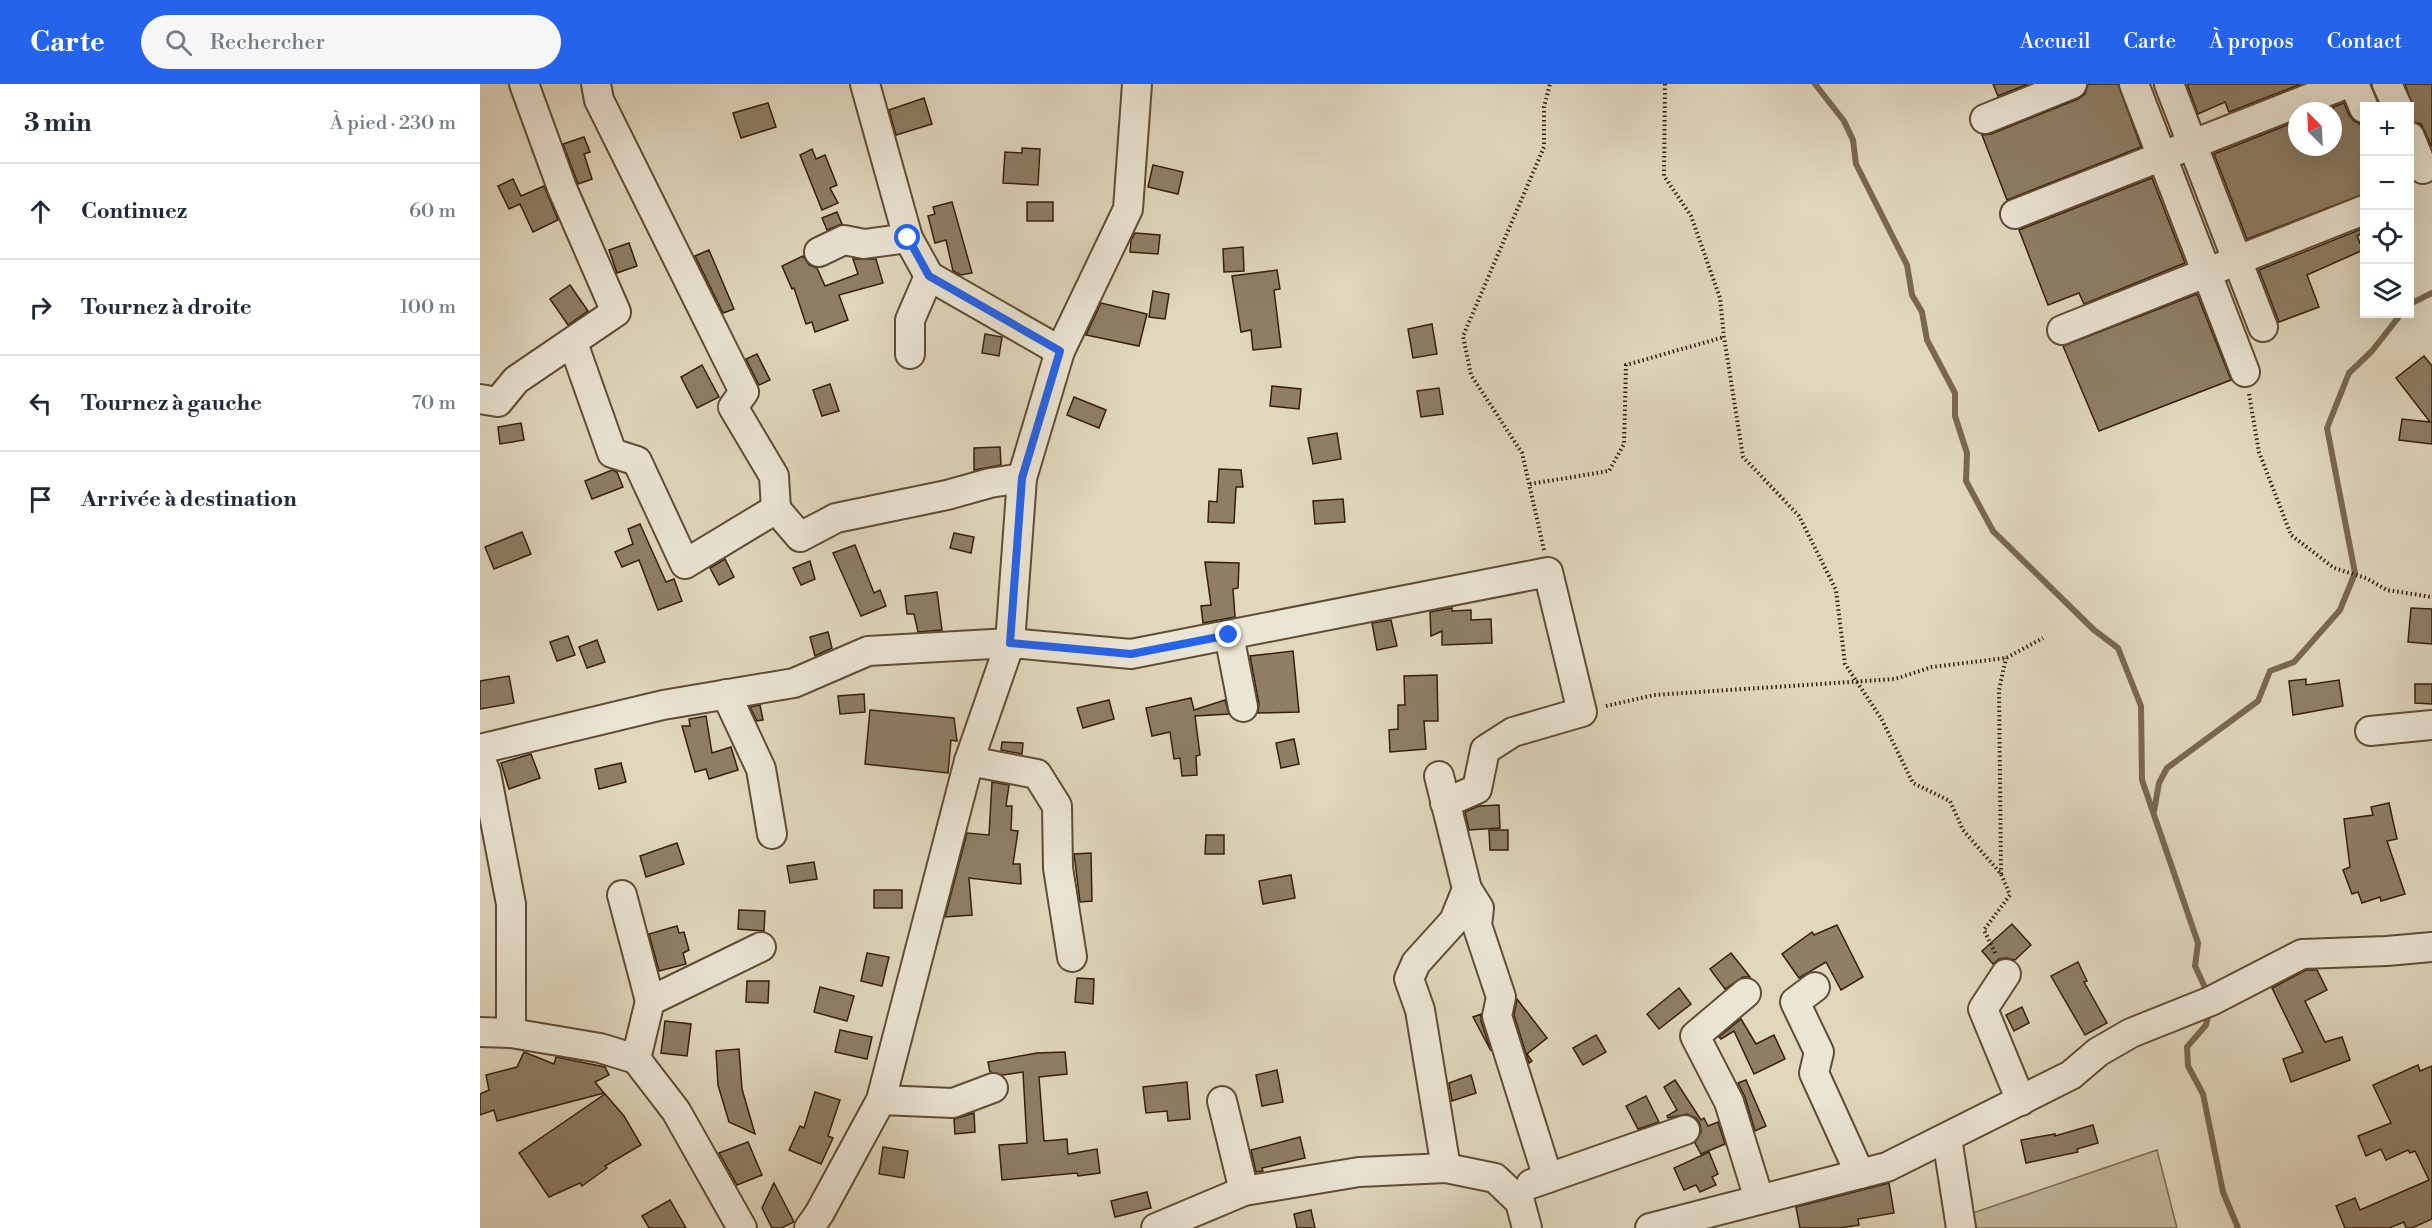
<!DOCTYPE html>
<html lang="fr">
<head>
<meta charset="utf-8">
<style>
	:root { --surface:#fff; --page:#f6f6f7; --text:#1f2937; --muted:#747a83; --line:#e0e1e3; --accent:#2563eb }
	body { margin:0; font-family:"Libre Bodoni",serif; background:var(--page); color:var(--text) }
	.controls { position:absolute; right:18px; top:18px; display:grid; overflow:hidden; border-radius:0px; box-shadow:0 6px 24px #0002 }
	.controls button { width:54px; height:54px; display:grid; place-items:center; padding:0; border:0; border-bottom:2px solid var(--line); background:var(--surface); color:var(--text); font:30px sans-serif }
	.compass { position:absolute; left:1808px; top:18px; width:54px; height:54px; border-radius:50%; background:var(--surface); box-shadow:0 6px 24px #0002; rotate:336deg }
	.stop { position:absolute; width:18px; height:18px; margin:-14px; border:4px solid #2563eb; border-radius:50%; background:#fff }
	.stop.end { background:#2563eb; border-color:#fff; box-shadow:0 2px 6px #0008 }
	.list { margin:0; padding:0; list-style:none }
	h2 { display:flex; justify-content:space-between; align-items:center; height:78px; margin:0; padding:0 24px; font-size:26px }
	h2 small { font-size:20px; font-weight:400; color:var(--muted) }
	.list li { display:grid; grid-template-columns:39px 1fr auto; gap:18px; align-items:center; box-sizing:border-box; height:96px; padding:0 24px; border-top:2px solid var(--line) }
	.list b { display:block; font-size:22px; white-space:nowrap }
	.list em { font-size:20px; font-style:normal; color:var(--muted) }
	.icon { flex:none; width:33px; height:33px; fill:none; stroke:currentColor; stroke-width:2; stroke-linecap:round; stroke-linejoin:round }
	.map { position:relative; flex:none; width:1952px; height:1144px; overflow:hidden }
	header { display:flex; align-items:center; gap:36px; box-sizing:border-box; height:84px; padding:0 30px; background:var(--accent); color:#fff }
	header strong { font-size:28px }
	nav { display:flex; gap:33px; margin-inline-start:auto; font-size:21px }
	.search { width:420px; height:54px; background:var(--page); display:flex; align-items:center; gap:15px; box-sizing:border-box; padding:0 21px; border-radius:33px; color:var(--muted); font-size:22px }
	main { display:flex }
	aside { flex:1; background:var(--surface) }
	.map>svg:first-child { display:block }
	.green { fill:#c3b89e; stroke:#7c6c53; stroke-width:1.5 }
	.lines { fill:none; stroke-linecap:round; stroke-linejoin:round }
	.stream { stroke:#79684f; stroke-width:6 }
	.building { fill:#8e7f66; stroke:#361f08; stroke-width:1.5 }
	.minor-casing { stroke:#604d35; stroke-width:32 }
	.path { stroke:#361f08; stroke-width:4; stroke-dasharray:1.5 3; stroke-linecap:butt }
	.minor { stroke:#ebe5d4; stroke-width:28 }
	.route { stroke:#2563eb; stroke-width:8 }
</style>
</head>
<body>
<header>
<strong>Carte</strong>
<div class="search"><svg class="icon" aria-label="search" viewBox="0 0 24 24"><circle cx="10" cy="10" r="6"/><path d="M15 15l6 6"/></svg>Rechercher</div>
<nav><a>Accueil</a><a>Carte</a><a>À propos</a><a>Contact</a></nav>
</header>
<main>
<aside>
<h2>3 min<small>À pied · 230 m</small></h2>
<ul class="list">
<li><svg class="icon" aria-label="ahead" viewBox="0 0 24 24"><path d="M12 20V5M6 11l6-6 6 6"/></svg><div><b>Continuez</b></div><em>60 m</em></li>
<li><svg class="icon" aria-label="right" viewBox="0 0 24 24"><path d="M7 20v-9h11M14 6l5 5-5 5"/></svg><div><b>Tournez à droite</b></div><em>100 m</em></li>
<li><svg class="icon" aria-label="left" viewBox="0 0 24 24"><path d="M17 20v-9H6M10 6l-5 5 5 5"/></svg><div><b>Tournez à gauche</b></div><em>70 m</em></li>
<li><svg class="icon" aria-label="arrive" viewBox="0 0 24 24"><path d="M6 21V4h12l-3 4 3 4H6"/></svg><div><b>Arrivée à destination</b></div></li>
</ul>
</aside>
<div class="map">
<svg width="1952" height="1144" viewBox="0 0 1952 1144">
	<rect width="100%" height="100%" fill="#e0d7bd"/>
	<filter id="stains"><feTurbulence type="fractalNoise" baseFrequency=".00333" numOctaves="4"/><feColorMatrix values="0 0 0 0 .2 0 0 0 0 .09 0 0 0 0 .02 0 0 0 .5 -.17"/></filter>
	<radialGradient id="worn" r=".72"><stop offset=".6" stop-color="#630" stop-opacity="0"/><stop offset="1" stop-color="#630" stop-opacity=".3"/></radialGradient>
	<polygon class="green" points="1677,1066 1697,1144 1492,1144 1490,1130"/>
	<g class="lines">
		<g class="stream">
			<polyline points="1335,0 1364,37 1373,56 1376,80 1427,181 1432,211 1442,228 1447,256 1475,309 1475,332 1487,369 1486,397 1513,447 1614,546 1638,564 1661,622 1662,696 1718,859 1715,882 1728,910"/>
			<polyline points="1930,220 1952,209"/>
			<polyline points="1674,727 1679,699 1687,684 1778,617 1790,587 1814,578 1860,526 1875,489 1847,344 1869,289 1892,267 1921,230"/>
			<polyline points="1729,928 1726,941 1707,963 1708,982 1723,1010 1743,1108 1758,1144"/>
		</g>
	</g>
	<g class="building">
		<polygon points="1513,0 1548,0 1518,12"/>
		<polygon points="1608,0 1638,0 1661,63 1527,116 1502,51 1511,50 1598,15 1605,10"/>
		<polygon points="1707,0 1821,0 1749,28 1745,18 1718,30"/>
		<polygon points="1925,0 1952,0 1952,63 1941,40 1929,37 1933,23"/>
		<polygon points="444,14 452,40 416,51 409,26"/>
		<polygon points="288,19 296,43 261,54 253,29"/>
		<polygon points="1864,19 1869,31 1874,37 1880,40 1884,50 1884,110 1767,155 1734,70 1817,37 1817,63 1853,63 1853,23"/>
		<polygon points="104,53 110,68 104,70 112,95 98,100 83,60"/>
		<polygon points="542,64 560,65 558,101 523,99 525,68 542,69"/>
		<polygon points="332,65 336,75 345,71 357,101 350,104 358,119 342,126 320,71"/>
		<polygon points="673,81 703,88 698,110 668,103"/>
		<polygon points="1672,94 1705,179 1604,220 1599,209 1568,221 1539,146"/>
		<polygon points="33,95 41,112 64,102 78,136 53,148 40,120 29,125 18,102"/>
		<polygon points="472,118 492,189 481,191 473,187 466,156 455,159 448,132 455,130 453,123"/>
		<rect x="547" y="118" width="26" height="19"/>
		<polygon points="357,128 362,140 347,146 342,134"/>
		<polygon points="1884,144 1884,148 1877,152 1883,166 1827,191 1839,223 1799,238 1779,186"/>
		<polygon points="655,149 680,151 678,170 650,168 651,156"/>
		<polygon points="149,159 157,182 137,189 129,166"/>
		<polygon points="763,163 764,187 744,188 743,165"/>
		<polygon points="229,166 254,225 243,229 215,172"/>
		<polygon points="323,172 329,181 337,184 345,202 378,190 373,175 396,175 403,199 359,211 368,236 335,248 332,238 326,240 314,204 312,205 302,182"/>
		<polygon points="797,186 800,205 794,206 801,263 773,266 771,246 761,248 752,192"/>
		<polygon points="90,201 108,227 88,241 70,215"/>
		<polygon points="673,207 689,210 685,235 669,233"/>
		<polygon points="1717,210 1751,296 1619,347 1583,262"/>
		<polygon points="621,219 667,230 659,262 606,251"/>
		<polygon points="952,240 957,270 933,274 928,245"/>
		<polygon points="505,250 522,253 519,272 502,269"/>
		<polygon points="277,270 290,296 279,301 266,275"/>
		<polygon points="1944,272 1952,282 1952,360 1919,356 1922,335 1950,338 1916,294"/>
		<polygon points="222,281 239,313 217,324 201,293"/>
		<polygon points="350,300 359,327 342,332 333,306"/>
		<polygon points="792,302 821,305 819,325 790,322"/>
		<polygon points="959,304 963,330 941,333 937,307"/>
		<polygon points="594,313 626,326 619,344 587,331"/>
		<polygon points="41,339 44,356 20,360 18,343"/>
		<polygon points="857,349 861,375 833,380 828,354"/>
		<polygon points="520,363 521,381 494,386 494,364"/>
		<polygon points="739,385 761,386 763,403 756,403 754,439 728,438 729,417 737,418"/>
		<polygon points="132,386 137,388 143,403 112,415 105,397"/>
		<polygon points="863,415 865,438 835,440 833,417"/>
		<polygon points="160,440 186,498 194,495 202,517 178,526 159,476 142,483 135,468 153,460 148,445"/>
		<polygon points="42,448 51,470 14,485 5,463"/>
		<polygon points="474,449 494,453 491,469 470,464"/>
		<polygon points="375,461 394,509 400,506 406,522 381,532 353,469"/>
		<polygon points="245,475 254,493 239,501 230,484"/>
		<polygon points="330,477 335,495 321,501 313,484"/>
		<polygon points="725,478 759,479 758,504 753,505 755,533 723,539 721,522 731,521"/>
		<polygon points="457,508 462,546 438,548 434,530 427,530 425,512"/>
		<polygon points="972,524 972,527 991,526 991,536 1011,535 1012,559 962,561 962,547 951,552 950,528"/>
		<polygon points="1931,524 1952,525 1952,560 1928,558"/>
		<polygon points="911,536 917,562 897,566 892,539"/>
		<polygon points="348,548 352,564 335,572 330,553"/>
		<polygon points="88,552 95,571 77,577 70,558"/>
		<polygon points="117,556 125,578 107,584 99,563"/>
		<polygon points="813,567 819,628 778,629 779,620 770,572"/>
		<polygon points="957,591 958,637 944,637 946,665 910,668 909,646 918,645 918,621 925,621 924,592"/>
		<polygon points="29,592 34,619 0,625 0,597"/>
		<polygon points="1826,595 1826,601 1859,596 1863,622 1813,631 1809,597"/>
		<polygon points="1935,600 1952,600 1952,620 1935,619"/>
		<polygon points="384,610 385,628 360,630 358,612"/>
		<polygon points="711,614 714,626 745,616 749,630 715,632 720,671 716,672 717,691 702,692 700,674 694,675 690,648 672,652 666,624"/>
		<polygon points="629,616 634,635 603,644 597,624"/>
		<polygon points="280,621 283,636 277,637 270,623"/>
		<polygon points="390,626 474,634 477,657 471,656 468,689 385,680"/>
		<polygon points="226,632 232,669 251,663 258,686 229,695 226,685 215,688 202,642 210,642 209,635"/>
		<polygon points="814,655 819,680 801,684 796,659"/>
		<polygon points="522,658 543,659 542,670 521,666"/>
		<polygon points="51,670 60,694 29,705 21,679"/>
		<polygon points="141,679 146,698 119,705 115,685"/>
		<polygon points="512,698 529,701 526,722 532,722 531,746 538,747 533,780 540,780 541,800 489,794 492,831 465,833 487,749 509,751"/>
		<polygon points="1909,719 1917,755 1907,757 1925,810 1901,817 1900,813 1882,819 1878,808 1872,810 1863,786 1870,783 1864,735 1893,731 1891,723"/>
		<polygon points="1019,721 1020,744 989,746 985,728 999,722"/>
		<polygon points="1009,746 1028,746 1028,766 1010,766"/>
		<polygon points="726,751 744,751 744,770 725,770"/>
		<polygon points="197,759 204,780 166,793 160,772"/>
		<polygon points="611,769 612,817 600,818 594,770"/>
		<polygon points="334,778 337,795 310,799 307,782"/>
		<polygon points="811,791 815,814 783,820 779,797"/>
		<rect x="394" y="806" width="28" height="18"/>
		<polygon points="259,826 285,827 284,847 258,845"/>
		<polygon points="1532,840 1551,861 1535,876 1526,874 1519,875 1513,880 1502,867"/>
		<polygon points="1357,841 1383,893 1361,906 1346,878 1319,894 1302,870 1332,848 1334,851"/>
		<polygon points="197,842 199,849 204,848 209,866 203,869 206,880 179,887 169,850"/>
		<polygon points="387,869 409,873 402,902 381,897"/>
		<polygon points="1251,869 1270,893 1263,893 1245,905 1230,885"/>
		<polygon points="1598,878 1607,897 1604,898 1627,939 1605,951 1571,892"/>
		<polygon points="1826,886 1837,886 1847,906 1825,917 1845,958 1862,953 1870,976 1811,998 1803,975 1823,968 1792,904"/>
		<polygon points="597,894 614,895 613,920 595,918"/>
		<polygon points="267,897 289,897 288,919 266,918"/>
		<polygon points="340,903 374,912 367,937 334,928"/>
		<polygon points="1199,904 1211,920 1179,945 1167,930"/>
		<polygon points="1037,915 1067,954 1047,970 1052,977 1049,979 1034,931"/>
		<polygon points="1542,923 1549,939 1534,947 1526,931"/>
		<polygon points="1001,930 1001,937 1011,967 993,933"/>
		<polygon points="1261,935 1276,960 1294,951 1305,975 1274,990 1254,947 1241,955 1239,953"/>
		<polygon points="185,937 211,940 207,972 181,969"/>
		<polygon points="360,946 392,953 387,975 355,968"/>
		<polygon points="1116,951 1126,968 1103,981 1093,964"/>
		<polygon points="259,965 262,1005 275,1050 249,1038 238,1001 236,967"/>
		<polygon points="44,968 74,980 76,973 125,983 129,991 115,998 124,1009 17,1037 14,1026 0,1031 0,1010 9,1006 6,991 37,983"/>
		<polygon points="585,968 587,990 559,993 564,1057 587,1055 588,1070 617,1065 620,1089 598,1092 597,1089 522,1096 519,1061 547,1059 543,988 523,991 510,988 508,978 557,969"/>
		<polygon points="1938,981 1940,987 1952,982 1952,1135 1932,1144 1926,1144 1924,1138 1909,1144 1865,1144 1856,1122 1875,1114 1880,1126 1949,1096 1935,1067 1930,1069 1928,1066 1906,1076 1901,1065 1886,1072 1878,1052 1911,1039 1893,1001"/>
		<polygon points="797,986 803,1018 782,1022 776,991"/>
		<polygon points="991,991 996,1009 972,1017 969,999"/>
		<polygon points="1195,996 1221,1036 1224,1034 1228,1042 1238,1038 1245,1060 1221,1070 1215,1059 1221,1048 1220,1040 1216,1034 1207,1030 1188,1034 1187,1032 1197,1026 1184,1003"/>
		<polygon points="1266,996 1286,1042 1275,1047 1265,1013 1258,999"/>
		<polygon points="707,998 710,1035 688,1037 687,1027 666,1029 663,1003"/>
		<polygon points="335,1008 360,1016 348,1052 353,1054 341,1080 309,1066 320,1042 324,1044"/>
		<polygon points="125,1010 144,1032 161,1061 125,1082 127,1084 102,1102 100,1099 69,1113 39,1069"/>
		<polygon points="1166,1012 1179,1038 1158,1045 1146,1022"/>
		<polygon points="494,1029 495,1048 475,1050 474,1035"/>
		<polygon points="1613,1041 1618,1059 1597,1065 1598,1068 1546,1079 1541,1056 1575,1050 1575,1052"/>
		<polygon points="820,1053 825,1074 782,1084 783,1087 776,1088 771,1066"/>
		<polygon points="268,1058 282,1091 257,1101 239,1069"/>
		<polygon points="403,1063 428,1067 424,1094 399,1090"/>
		<polygon points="1229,1068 1238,1090 1232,1093 1236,1101 1220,1108 1216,1101 1204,1106 1194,1084"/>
		<polygon points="294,1099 314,1138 301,1144 292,1144 282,1124"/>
		<polygon points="1409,1099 1414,1129 1378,1135 1379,1141 1359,1144 1320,1144 1316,1123"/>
		<polygon points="667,1108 671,1124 635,1133 631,1117"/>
		<polygon points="190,1116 206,1144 169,1144 162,1132"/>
		<polygon points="831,1126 835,1144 817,1144 814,1130"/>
	</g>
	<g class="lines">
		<defs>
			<g id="minor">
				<polyline points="116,0 119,16 264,308 253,323 294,392 296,425"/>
				<polyline points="385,0 428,154 449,192 580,267"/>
				<polyline points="1654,0 1765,288"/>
				<polyline points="1689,0 1783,243"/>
				<polyline points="1874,0 1884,24"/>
				<polyline points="1907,0 1917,22"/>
				<polyline points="1505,35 1592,0"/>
				<polyline points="1930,53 1943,85"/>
				<polyline points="1535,130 1866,0"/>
				<polyline points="339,168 364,156 384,160 428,154"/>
				<polyline points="1582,246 1884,126"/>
				<polyline points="93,259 132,369 157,377 205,480 296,425 320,453 356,434 467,411 510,399 542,394"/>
				<polyline points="430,270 430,236 449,192"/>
				<polyline points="0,315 18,318 36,296 136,228 82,104 44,0"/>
				<polyline points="749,551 763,623"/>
				<polyline points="246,610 281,685 292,750"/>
				<polyline points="1890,647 1952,641"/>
				<polyline points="0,665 183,621 314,599 388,567 530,559 651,570 1068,488 1102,628 1033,648 1005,666 997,705 965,719"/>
				<polyline points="0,673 6,689 31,820 31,949"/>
				<polyline points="489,677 557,690 577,722 578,784 592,873"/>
				<polyline points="959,692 987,805 974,837 936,879 929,895 940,926 966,1084"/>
				<polyline points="987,805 999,824 997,841 1021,913 1017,932 1068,1094"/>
				<polyline points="142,811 170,917"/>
				<polyline points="1526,890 1503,925 1541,1017"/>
				<polyline points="1335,903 1315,918 1339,968 1334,989 1380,1090"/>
				<polyline points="1266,909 1215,952 1249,1018 1279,1115"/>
				<polyline points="0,948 31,949 120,964 156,975 196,1027 262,1144"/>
				<polyline points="156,975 170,917 281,863"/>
				<polyline points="401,1016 473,1019 513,1004"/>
				<polyline points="742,1017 764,1107"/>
				<polyline points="1467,1054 1481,1144"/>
				<polyline points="1051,1100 1205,1046"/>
				<polyline points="329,1144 339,1130 401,1016 489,677 530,559 542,394 580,267 648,125 657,0"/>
				<polyline points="676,1144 764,1107 879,1088 966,1084 1015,1094 1040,1118 1047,1144"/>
				<polyline points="1170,1144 1407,1083 1591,991 1618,968 1651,949 1731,917 1822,870 1907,867 1952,863"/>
			</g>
		</defs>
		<use href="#minor" class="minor-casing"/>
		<g class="path">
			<polyline points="1185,0 1184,92 1211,132 1240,214 1244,253 1263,373 1319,432 1356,506 1365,580 1401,634 1433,699 1470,717 1483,746 1521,790 1530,811 1504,846 1515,869"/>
			<polyline points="1769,310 1779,368 1811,451 1854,484 1886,494 1907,506 1952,513"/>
			<polyline points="1050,400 1129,387 1144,360 1146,281 1244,253"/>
			<polyline points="1064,466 1042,369 991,291 983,252 1064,63 1064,23 1070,0"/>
			<polyline points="1126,622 1174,611 1415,595 1452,583 1526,574 1563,554"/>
			<polyline points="1521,790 1519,606 1526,574"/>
		</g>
		<use href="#minor" class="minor"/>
	</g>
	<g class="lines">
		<polyline class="route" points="428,154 449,192 580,267 542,394 530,559 651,570 749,551"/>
	</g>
	<rect width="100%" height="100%" filter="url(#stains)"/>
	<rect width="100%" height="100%" fill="url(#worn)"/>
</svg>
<div class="controls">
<button>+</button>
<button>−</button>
<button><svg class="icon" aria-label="locate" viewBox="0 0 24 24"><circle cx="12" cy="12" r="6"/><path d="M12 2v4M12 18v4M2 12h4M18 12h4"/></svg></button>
<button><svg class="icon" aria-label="layers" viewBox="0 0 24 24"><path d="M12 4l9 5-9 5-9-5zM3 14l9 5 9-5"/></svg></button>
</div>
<svg class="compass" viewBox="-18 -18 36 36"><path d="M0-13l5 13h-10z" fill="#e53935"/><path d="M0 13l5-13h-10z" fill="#747a83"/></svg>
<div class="stop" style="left:428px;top:154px"></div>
<div class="stop end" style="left:749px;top:551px"></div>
</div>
</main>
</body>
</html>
